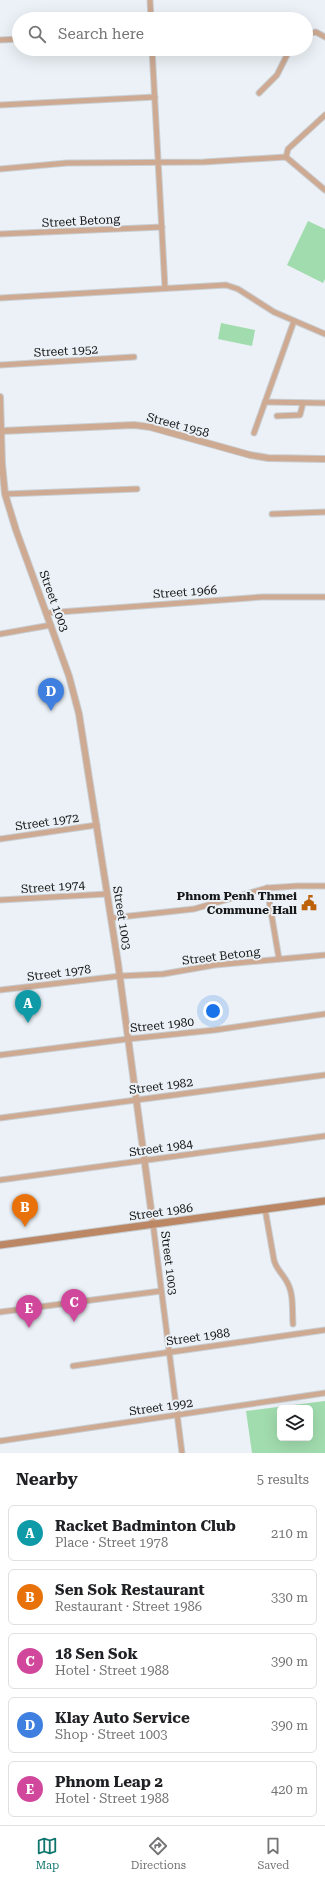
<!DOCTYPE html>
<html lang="en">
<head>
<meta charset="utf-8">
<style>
	:root { --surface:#fff; --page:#f2f2f2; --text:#202124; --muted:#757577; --line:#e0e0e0; --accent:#0f766e }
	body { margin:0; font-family:"Roboto Serif",serif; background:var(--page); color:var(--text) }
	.controls { position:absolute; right:12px; bottom:12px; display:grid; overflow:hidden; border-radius:6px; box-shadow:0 4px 16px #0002 }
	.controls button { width:36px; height:36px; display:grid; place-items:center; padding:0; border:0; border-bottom:1px solid var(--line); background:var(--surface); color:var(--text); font:20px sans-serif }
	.you { position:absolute; left:213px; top:1011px; width:14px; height:14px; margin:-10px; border:3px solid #fff; border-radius:50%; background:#1a73e8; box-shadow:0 0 0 6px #1a73e833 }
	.badge { display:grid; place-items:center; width:26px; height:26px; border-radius:50%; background:var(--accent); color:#fff; font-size:13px; font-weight:700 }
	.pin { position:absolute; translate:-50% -33px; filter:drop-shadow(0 1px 2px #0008) }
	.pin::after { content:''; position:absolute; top:21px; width:14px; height:12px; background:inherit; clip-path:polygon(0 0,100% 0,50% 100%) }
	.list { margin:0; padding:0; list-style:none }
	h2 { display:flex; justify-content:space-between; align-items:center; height:52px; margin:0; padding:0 16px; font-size:17px }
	h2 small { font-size:13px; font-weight:400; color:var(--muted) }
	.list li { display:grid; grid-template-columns:26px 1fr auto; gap:12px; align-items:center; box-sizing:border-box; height:56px; margin:0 8px 8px; padding:0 8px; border:1px solid var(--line); border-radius:6px }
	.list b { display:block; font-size:15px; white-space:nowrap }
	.list p { margin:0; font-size:13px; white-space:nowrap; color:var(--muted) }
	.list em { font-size:13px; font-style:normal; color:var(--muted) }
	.icon { flex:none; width:22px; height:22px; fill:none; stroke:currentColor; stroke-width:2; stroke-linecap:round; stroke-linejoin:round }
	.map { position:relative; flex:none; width:325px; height:1453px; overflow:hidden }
	.search { position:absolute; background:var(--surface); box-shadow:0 4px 16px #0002; left:12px; right:12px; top:12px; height:44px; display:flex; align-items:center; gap:10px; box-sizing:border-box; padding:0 14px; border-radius:22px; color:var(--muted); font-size:15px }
	.sheet { height:372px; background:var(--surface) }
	nav { display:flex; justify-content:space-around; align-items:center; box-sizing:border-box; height:56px; border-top:1px solid var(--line); background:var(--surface); font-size:11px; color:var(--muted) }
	nav a { display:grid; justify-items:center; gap:2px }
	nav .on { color:var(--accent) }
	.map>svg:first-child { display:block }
	.green { fill:#a1dcae; fill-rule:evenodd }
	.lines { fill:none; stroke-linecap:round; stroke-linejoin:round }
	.minor-casing { stroke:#c9ced2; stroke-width:7 }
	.tertiary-casing { stroke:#c9ced2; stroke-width:8 }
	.secondary-casing { stroke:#c9ced2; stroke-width:9 }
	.minor { stroke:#ceaa93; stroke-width:5 }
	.tertiary { stroke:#ceaa93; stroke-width:6 }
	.secondary { stroke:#bb8765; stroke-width:7 }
	.labels { text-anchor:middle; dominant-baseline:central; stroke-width:4; stroke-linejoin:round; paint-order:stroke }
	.street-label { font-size:12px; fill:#151718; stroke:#ebf1f6 }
	.poi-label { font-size:12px; font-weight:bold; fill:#151718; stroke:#ebf1f6; text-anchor:end }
</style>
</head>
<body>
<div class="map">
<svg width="325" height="1453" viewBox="0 0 325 1453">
	<rect width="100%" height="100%" fill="#ebf1f6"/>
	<g class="green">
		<polygon points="308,221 325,229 325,279 323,283 287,265"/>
		<polygon points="221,323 255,330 252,346 218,339"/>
		<path d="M 325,1401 L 325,1453 L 252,1453 L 246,1411 ZM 280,1408 L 310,1408 L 310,1438 L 280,1438 Z"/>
	</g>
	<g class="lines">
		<defs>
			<g id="minor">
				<polyline points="150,0 151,19"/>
				<polyline points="306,34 316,32 325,37"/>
				<polyline points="0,40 19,39"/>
				<polyline points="152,49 165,288"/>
				<polyline points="259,93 277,75 290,49"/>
				<polyline points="0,105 155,97"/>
				<polyline points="286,157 288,149 325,115"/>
				<polyline points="0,169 67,163 204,162 286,157 325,190"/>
				<polyline points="0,234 162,227"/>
				<polyline points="0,298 226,285 238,289 274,312 325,334"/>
				<polyline points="0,365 134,357"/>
				<polyline points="265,402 325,403"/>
				<polyline points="277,416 300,415 303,403"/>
				<polyline points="254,433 294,321"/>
				<polyline points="5,494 137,489"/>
				<polyline points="272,514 325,512"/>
				<polyline points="46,613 262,597 325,597"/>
				<polyline points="0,634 51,625"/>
				<polyline points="0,839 97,825"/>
				<polyline points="267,888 279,959"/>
				<polyline points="0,900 107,894"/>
				<polyline points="111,918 194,909 267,888 297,886 325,886"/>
				<polyline points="0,990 120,976 163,974 215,965 325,955"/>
				<polyline points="0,1055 128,1039 215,1030 325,1014"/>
				<polyline points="0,1118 325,1075"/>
				<polyline points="0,1180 325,1136"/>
				<path d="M 265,1209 L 274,1260 C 276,1269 283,1274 287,1282 C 294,1294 292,1310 293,1324"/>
				<polyline points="153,1224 182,1453"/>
				<polyline points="0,1312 161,1291"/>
				<polyline points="73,1366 325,1330"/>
				<polyline points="0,1441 325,1393"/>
			</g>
			<g id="tertiary">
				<polyline points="0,397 2,464 5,494 16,530 69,676 79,714 118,963 153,1224"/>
				<polyline points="2,431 134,425 150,427 250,455 268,458 325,459"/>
			</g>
			<polyline id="secondary" points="0,1245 325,1201"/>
		</defs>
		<use href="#minor" class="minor-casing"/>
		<use href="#tertiary" class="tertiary-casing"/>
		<use href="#secondary" class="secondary-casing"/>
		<use href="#minor" class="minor"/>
		<use href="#tertiary" class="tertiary"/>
		<use href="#secondary" class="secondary"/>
	</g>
	<defs>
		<symbol id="civic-bare" viewBox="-9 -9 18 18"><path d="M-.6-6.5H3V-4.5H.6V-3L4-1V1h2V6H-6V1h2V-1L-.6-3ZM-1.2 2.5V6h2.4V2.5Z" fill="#bd610b" stroke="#ebf1f6" stroke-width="2.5" paint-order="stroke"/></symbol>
	</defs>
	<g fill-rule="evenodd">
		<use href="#civic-bare" x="298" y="892" width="22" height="22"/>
	</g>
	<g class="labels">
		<g class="street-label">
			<text transform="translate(81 221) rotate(-3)">Street Betong</text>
			<text transform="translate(66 351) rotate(-3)">Street 1952</text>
			<text transform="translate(178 425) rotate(15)">Street 1958</text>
			<text transform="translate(185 592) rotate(-4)">Street 1966</text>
			<text transform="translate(54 601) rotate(70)">Street 1003</text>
			<text transform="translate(47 822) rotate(-8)">Street 1972</text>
			<text transform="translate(53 887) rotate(-4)">Street 1974</text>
			<text transform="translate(122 918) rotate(81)">Street 1003</text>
			<text transform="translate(221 956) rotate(-7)">Street Betong</text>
			<text transform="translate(59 973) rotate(-7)">Street 1978</text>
			<text transform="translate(162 1025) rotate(-6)">Street 1980</text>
			<text transform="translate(161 1086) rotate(-7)">Street 1982</text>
			<text transform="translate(161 1148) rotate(-8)">Street 1984</text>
			<text transform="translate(161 1212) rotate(-8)">Street 1986</text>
			<text transform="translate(169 1263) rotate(83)">Street 1003</text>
			<text transform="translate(198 1337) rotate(-8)">Street 1988</text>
			<text transform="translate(161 1407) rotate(-8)">Street 1992</text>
		</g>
		<g class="poi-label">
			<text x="297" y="896">Phnom Penh Thmei<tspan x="297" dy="14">Commune Hall</tspan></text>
		</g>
	</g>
</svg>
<div class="controls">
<button><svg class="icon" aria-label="layers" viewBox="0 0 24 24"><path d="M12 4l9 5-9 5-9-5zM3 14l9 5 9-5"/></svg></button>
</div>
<div class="you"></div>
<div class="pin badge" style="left:28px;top:1023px;background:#0f9aa8">A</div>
<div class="pin badge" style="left:25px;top:1227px;background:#e8710a">B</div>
<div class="pin badge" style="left:74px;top:1322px;background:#d1479c">C</div>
<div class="pin badge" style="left:51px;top:711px;background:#3f7fe0">D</div>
<div class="pin badge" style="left:29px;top:1328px;background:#d1479c">E</div>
<div class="search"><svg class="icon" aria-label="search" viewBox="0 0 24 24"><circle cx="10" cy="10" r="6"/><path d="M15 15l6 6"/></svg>Search here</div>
</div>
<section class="sheet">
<h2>Nearby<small>5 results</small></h2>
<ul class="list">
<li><span class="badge" style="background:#0f9aa8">A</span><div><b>Racket Badminton Club</b><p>Place · Street 1978</p></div><em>210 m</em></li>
<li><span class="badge" style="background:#e8710a">B</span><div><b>Sen Sok Restaurant</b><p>Restaurant · Street 1986</p></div><em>330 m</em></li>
<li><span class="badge" style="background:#d1479c">C</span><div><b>18 Sen Sok</b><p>Hotel · Street 1988</p></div><em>390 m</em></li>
<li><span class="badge" style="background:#3f7fe0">D</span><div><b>Klay Auto Service</b><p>Shop · Street 1003</p></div><em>390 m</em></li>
<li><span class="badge" style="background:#d1479c">E</span><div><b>Phnom Leap 2</b><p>Hotel · Street 1988</p></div><em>420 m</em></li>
</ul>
</section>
<nav>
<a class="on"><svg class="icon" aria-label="map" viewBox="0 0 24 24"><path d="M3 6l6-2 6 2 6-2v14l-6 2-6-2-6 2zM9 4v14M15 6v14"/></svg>Map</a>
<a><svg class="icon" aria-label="directions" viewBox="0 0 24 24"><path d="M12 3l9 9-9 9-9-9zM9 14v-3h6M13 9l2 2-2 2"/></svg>Directions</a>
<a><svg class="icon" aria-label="saved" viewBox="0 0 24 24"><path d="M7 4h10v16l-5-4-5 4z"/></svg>Saved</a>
</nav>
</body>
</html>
